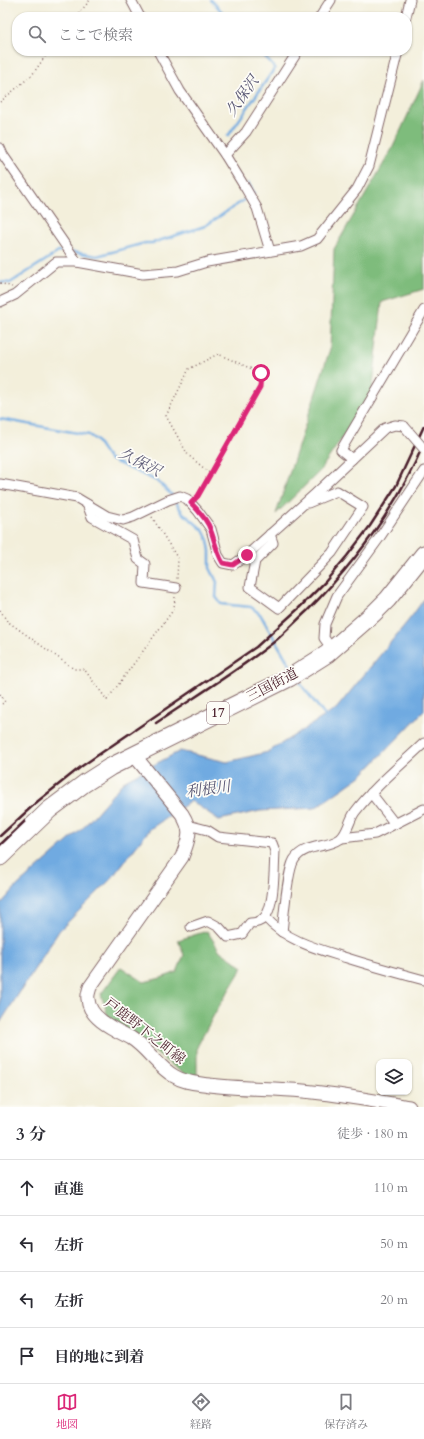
<!DOCTYPE html>
<html lang="ja">
<head>
<meta charset="utf-8">
<style>
	:root { --surface:#fff; --page:#f7f7f7; --text:#2b2b33; --muted:#7c7c81; --line:#e1e1e2; --accent:#db2777 }
	body { margin:0; font-family:Cardo,"Noto Serif JP",serif; background:var(--page); color:var(--text) }
	.controls { position:absolute; right:12px; bottom:12px; display:grid; overflow:hidden; border-radius:8px; box-shadow:0 1px 3px #0004 }
	.controls button { width:36px; height:36px; display:grid; place-items:center; padding:0; border:0; border-bottom:1px solid var(--line); background:var(--surface); color:var(--text); font:20px sans-serif }
	.stop { position:absolute; width:12px; height:12px; margin:-9px; border:3px solid #db2777; border-radius:50%; background:#fff }
	.stop.end { background:#db2777; border-color:#fff; box-shadow:0 1px 4px #0008 }
	.list { margin:0; padding:0; list-style:none }
	h2 { display:flex; justify-content:space-between; align-items:center; height:52px; margin:0; padding:0 16px; font-size:17px }
	h2 small { font-size:13px; font-weight:400; color:var(--muted) }
	.list li { display:grid; grid-template-columns:26px 1fr auto; gap:12px; align-items:center; box-sizing:border-box; height:56px; padding:0 16px; border-top:1px solid var(--line) }
	.list b { display:block; font-size:15px; white-space:nowrap }
	.list em { font-size:13px; font-style:normal; color:var(--muted) }
	.icon { flex:none; width:22px; height:22px; fill:none; stroke:currentColor; stroke-width:2; stroke-linecap:round; stroke-linejoin:round }
	.map { position:relative; flex:none; width:424px; height:1107px; overflow:hidden }
	.search { position:absolute; background:var(--surface); box-shadow:0 1px 3px #0004; left:12px; right:12px; top:12px; height:44px; display:flex; align-items:center; gap:10px; box-sizing:border-box; padding:0 14px; border-radius:16px; color:var(--muted); font-size:15px }
	.sheet { height:276px; background:var(--surface) }
	nav { display:flex; justify-content:space-around; align-items:center; box-sizing:border-box; height:56px; border-top:1px solid var(--line); background:var(--surface); font-size:11px; color:var(--muted) }
	nav a { display:grid; justify-items:center; gap:2px }
	nav .on { color:var(--accent) }
	.map>svg:first-child { display:block }
	.forest { fill:#7ebc7c; stroke:#646e54 }
	.water { fill:#70aae1; stroke:#5d6486 }
	.lines { fill:none; stroke-linecap:round; stroke-linejoin:round }
	.stream { stroke:#70aae1; stroke-width:2.5 }
	.street-casing { stroke:#856869; stroke-width:11 }
	.secondary-casing { stroke:#856869; stroke-width:15 }
	.highway-casing { stroke:#856869; stroke-width:19 }
	.path { stroke:#856869; stroke-width:1.5; stroke-dasharray:1 3; stroke-linecap:butt }
	.street { stroke:#fff; stroke-width:9 }
	.secondary { stroke:#fff; stroke-width:13 }
	.highway { stroke:#fff; stroke-width:17 }
	.rail { stroke:#4a1f2b; stroke-width:2.5 }
	.street-bridge-casing { stroke:#856869; stroke-width:11; stroke-linecap:butt }
	.street-bridge { stroke:#fff; stroke-width:9 }
	.route { stroke:#db2777; stroke-width:5 }
	.labels { text-anchor:middle; dominant-baseline:central; stroke-width:3.5; stroke-linejoin:round; paint-order:stroke }
	.shield { fill:#fdfcf7; stroke:#806168; stroke-width:1 }
	.shield-label { font-size:13px; font-weight:bold; fill:#4a1f2b }
	.street-label { font-size:14px; fill:#4a1f2b; stroke:#fdfcf7 }
	.water-label { font-size:15px; font-style:italic; fill:#595774; stroke:#fdfcf7 }
</style>
</head>
<body>
<div class="map">
<svg width="424" height="1107" viewBox="0 0 424 1107">
	<rect width="100%" height="100%" fill="#fdfcf7"/>
	<filter id="ink" filterUnits="userSpaceOnUse"><feTurbulence type="fractalNoise" baseFrequency=".025" numOctaves="2"/><feDisplacementMap in="SourceGraphic" scale="8" xChannelSelector="R" yChannelSelector="G"/><feConvolveMatrix kernelMatrix="1 2 1 2 8 2 1 2 1" color-interpolation-filters="sRGB"/></filter>
	<filter id="wash" filterUnits="userSpaceOnUse"><feTurbulence type="fractalNoise" baseFrequency=".012" numOctaves="4" result="noise"/><feDisplacementMap in="SourceGraphic" scale="16" xChannelSelector="R" yChannelSelector="G"/><feGaussianBlur stdDeviation="0.9" result="paint"/><feColorMatrix in="noise" values="0 0 0 0 0 0 0 0 0 0 0 0 0 0 0 0 0 1.4 0 .05"/><feComposite in="paint" operator="in"/></filter>
	<g filter="url(#wash)">
		<rect width="100%" height="100%" fill="#f3efdb"/>
		<g class="forest">
			<polygon points="424,80 424,289 382,302 372,394 319,472 276,514 330,349 334,249 392,149"/>
			<polygon points="207,931 220,951 243,967 215,1013 197,1047 197,1084 108,1017 101,994 121,967 144,982 161,978 177,972 184,955 178,940"/>
		</g>
		<polygon class="water" points="424,599 424,711 362,775 315,808 260,811 219,820 191,801 150,829 110,880 59,931 0,1023 0,905 17,886 83,828 125,780 180,751 227,762 268,752 336,709 412,616"/>
		<g class="lines">
			<g class="stream">
				<polyline points="211,0 227,17"/>
				<polyline points="228,136 275,68 259,51"/>
				<polyline points="248,183 254,193"/>
				<polyline points="73,252 97,256 145,243 152,243 205,226 244,200"/>
				<polyline points="0,282 10,283 60,251"/>
				<polyline points="0,419 89,435 96,440 109,459 157,481 171,494 182,512 203,530 208,540 210,551 210,568 217,582 216,597 221,604 251,607 260,614 291,667"/>
				<polyline points="300,683 326,717"/>
			</g>
		</g>
	</g>
	<g filter="url(#ink)">
		<g class="lines">
			<defs>
				<g id="street">
					<polyline points="131,0 140,17"/>
					<polyline points="320,17 331,0"/>
					<polyline points="406,17 410,0"/>
					<polyline points="158,51 180,91 225,155 246,189 257,208 270,251"/>
					<polyline points="0,148 3,155 77,262"/>
					<polyline points="225,155 246,132 298,51"/>
					<polyline points="0,302 15,295 56,262 77,262 143,274 178,271 207,262 301,246 317,239 357,189 369,166 398,51"/>
					<polyline points="352,459 341,450 424,310"/>
					<polyline points="0,484 77,498 107,516 123,520 133,517 168,500 180,496 187,499 198,511 211,529 218,555 223,563 233,565 247,555 316,493 385,428 395,425 404,426"/>
					<polyline points="87,504 92,517 133,540 138,559 145,564 144,583 176,588"/>
					<polyline points="270,534 273,543 255,561 250,587 279,608 332,553 363,507 337,491 308,503"/>
					<polyline points="332,649 324,638 325,624 337,596 380,537 424,471"/>
					<polyline points="371,793 395,824"/>
					<path d="M 188,825 L 207,830 L 218,837 L 272,843 L 275,851 C 274,866 275,908 264,918 C 260,922 256,923 250,923 L 242,934 L 228,937 L 219,927 L 208,921 L 191,927"/>
					<polyline points="342,838 375,834 424,809"/>
					<path d="M 265,917 C 286,941 318,949 347,958 C 372,966 398,973 424,980"/>
					<path d="M 282,932 C 284,916 287,872 294,860 C 305,843 326,849 340,839 C 348,833 349,820 355,812 C 375,786 400,766 424,743"/>
				</g>
				<path id="secondary" d="M 134,755 L 182,814 C 193,832 189,838 182,857 L 90,987 C 89,991 87,995 88,999 C 89,1019 116,1030 131,1038 C 146,1047 158,1067 174,1076 C 185,1083 197,1083 209,1085 C 241,1089 272,1088 303,1091 C 339,1094 374,1101 409,1107"/>
				<polyline id="highway" points="0,857 49,810 85,783 110,767 289,678 327,654 374,613 388,599 424,554"/>
			</defs>
			<use href="#street" class="street-casing"/>
			<use href="#secondary" class="secondary-casing"/>
			<use href="#highway" class="highway-casing"/>
			<g class="path">
				<polyline points="76,17 90,0"/>
				<polyline points="0,102 32,75 49,51"/>
				<polyline points="0,283 12,287"/>
				<polyline points="197,497 198,496 260,387 261,373 218,354 189,369 166,416 188,455 211,474"/>
				<polyline points="152,517 178,559 177,579"/>
				<polyline points="0,610 7,621 74,669 84,669 107,700 174,609 175,597"/>
				<polyline points="0,694 5,702 0,705"/>
			</g>
			<use href="#street" class="street"/>
			<use href="#secondary" class="secondary"/>
			<use href="#highway" class="highway"/>
			<g class="rail">
				<path d="M 156,723 C 196,696 236,672 274,642 C 285,633 296,621 307,611 C 356,562 397,507 424,443"/>
				<polyline points="0,836 38,801 82,766 256,647 298,609 325,582 347,556 370,526 396,486 424,426"/>
				<polyline points="0,845 25,821"/>
			</g>
			<defs>
				<polyline id="street-bridge" points="404,426 424,449"/>
			</defs>
			<use href="#street-bridge" class="street-bridge-casing"/>
			<use href="#street-bridge" class="street-bridge"/>
		</g>
	</g>
	<g class="lines" filter="url(#ink)">
		<path class="route" d="M 247,555 L 233,565 L 223,563 C 217,553 215,542 211,531 C 208,521 198,510 191,503 L 198,496 L 260,387 L 261,373"/>
	</g>
	<g class="labels">
		<rect class="shield" x="207" y="702" width="22" height="22" rx="3"/>
		<g class="shield-label">
			<text x="218" y="713">17</text>
		</g>
		<g class="street-label">
			<text transform="translate(272 685) rotate(-28)">三国街道</text>
			<text transform="translate(145 1031) rotate(38)">戸鹿野下之町線</text>
		</g>
		<g class="water-label">
			<text transform="translate(242 96) rotate(-55)">久保沢</text>
			<text transform="translate(140 462) rotate(27)">久保沢</text>
			<text transform="translate(208 789) rotate(-8)">利根川</text>
		</g>
	</g>
</svg>
<div class="controls">
<button><svg class="icon" aria-label="layers" viewBox="0 0 24 24"><path d="M12 4l9 5-9 5-9-5zM3 14l9 5 9-5"/></svg></button>
</div>
<div class="stop" style="left:261px;top:373px"></div>
<div class="stop end" style="left:247px;top:555px"></div>
<div class="search"><svg class="icon" aria-label="search" viewBox="0 0 24 24"><circle cx="10" cy="10" r="6"/><path d="M15 15l6 6"/></svg>ここで検索</div>
</div>
<section class="sheet">
<h2>3 分<small>徒歩 · 180 m</small></h2>
<ul class="list">
<li><svg class="icon" aria-label="ahead" viewBox="0 0 24 24"><path d="M12 20V5M6 11l6-6 6 6"/></svg><div><b>直進</b></div><em>110 m</em></li>
<li><svg class="icon" aria-label="left" viewBox="0 0 24 24"><path d="M17 20v-9H6M10 6l-5 5 5 5"/></svg><div><b>左折</b></div><em>50 m</em></li>
<li><svg class="icon" aria-label="left" viewBox="0 0 24 24"><path d="M17 20v-9H6M10 6l-5 5 5 5"/></svg><div><b>左折</b></div><em>20 m</em></li>
<li><svg class="icon" aria-label="arrive" viewBox="0 0 24 24"><path d="M6 21V4h12l-3 4 3 4H6"/></svg><div><b>目的地に到着</b></div></li>
</ul>
</section>
<nav>
<a class="on"><svg class="icon" aria-label="map" viewBox="0 0 24 24"><path d="M3 6l6-2 6 2 6-2v14l-6 2-6-2-6 2zM9 4v14M15 6v14"/></svg>地図</a>
<a><svg class="icon" aria-label="directions" viewBox="0 0 24 24"><path d="M12 3l9 9-9 9-9-9zM9 14v-3h6M13 9l2 2-2 2"/></svg>経路</a>
<a><svg class="icon" aria-label="saved" viewBox="0 0 24 24"><path d="M7 4h10v16l-5-4-5 4z"/></svg>保存済み</a>
</nav>
</body>
</html>
